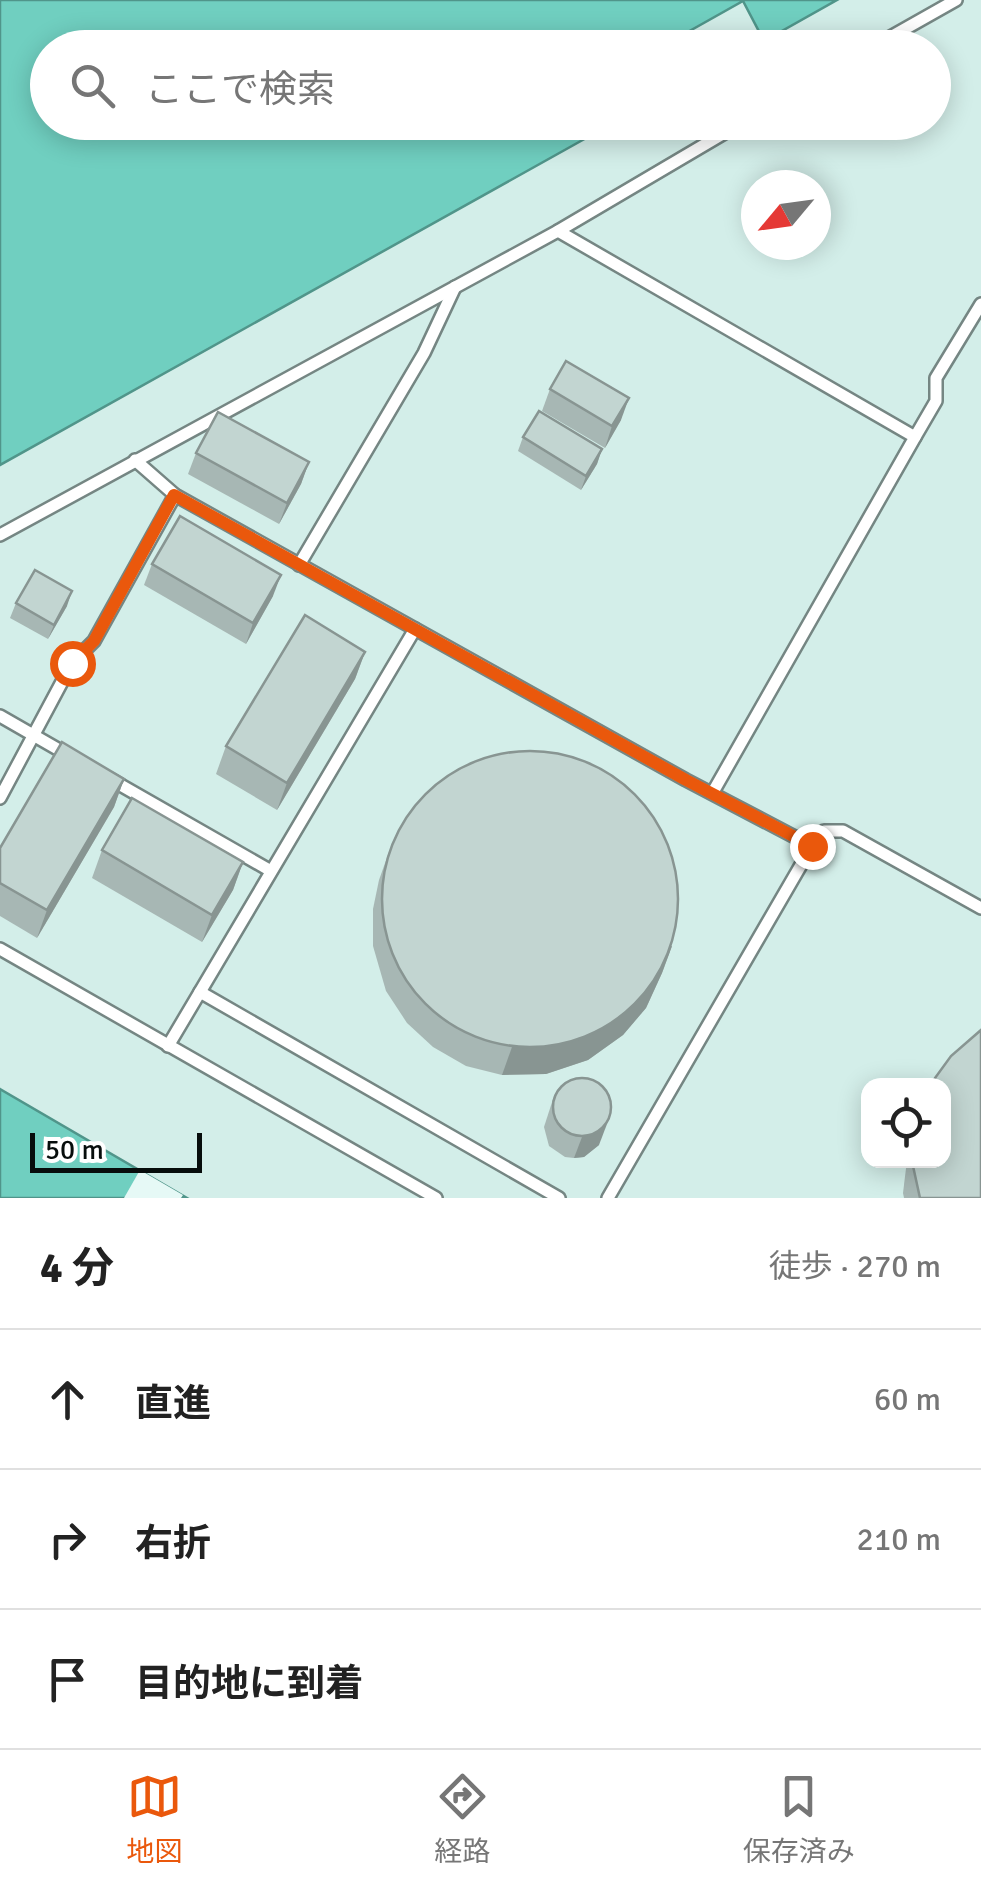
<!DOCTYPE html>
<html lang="ja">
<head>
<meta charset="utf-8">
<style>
	:root { --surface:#fff; --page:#f2f2f2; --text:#222; --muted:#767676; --line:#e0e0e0; --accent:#ea580c }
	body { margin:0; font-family:Signika,"Noto Sans JP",sans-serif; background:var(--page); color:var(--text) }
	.controls { position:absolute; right:30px; bottom:30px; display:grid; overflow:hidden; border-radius:20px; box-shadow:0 5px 25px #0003 }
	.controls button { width:90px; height:90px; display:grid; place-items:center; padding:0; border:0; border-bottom:2px solid var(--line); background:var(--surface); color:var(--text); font:50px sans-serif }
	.compass { position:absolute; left:741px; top:170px; width:90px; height:90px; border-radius:50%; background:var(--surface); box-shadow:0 5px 25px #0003; rotate:241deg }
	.scale { position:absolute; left:30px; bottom:25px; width:172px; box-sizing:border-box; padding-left:10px; border:5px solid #070d0c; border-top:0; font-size:28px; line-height:35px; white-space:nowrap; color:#070d0c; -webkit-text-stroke:8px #fff; paint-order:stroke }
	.stop { position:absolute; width:30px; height:30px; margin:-22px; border:8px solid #ea580c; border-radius:50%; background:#fff }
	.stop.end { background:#ea580c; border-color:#fff; box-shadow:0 2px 10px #0008 }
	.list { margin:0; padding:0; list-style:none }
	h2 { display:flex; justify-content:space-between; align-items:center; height:130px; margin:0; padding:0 40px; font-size:42px }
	h2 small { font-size:32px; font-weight:400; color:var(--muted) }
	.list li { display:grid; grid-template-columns:65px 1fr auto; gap:30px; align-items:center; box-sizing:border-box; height:140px; padding:0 40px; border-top:2px solid var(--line) }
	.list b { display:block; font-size:38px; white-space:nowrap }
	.list em { font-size:32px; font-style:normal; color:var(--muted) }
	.icon { flex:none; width:55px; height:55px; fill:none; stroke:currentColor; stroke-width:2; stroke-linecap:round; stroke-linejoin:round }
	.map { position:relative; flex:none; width:981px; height:1198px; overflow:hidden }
	.search { position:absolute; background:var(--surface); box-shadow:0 5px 25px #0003; left:30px; right:30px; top:30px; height:110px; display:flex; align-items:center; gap:25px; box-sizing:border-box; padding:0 35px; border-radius:55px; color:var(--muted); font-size:38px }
	.sheet { height:550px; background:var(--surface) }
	nav { display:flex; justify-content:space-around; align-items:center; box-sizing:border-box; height:140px; border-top:2px solid var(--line); background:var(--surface); font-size:28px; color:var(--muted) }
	nav a { display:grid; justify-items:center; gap:5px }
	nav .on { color:var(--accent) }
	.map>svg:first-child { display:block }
	.built { fill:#d3eee9; fill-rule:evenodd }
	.water { fill:#70cfc0; stroke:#50958a; stroke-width:2.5 }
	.pier { fill:#e6f9f6 }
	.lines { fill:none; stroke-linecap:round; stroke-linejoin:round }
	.lane-casing { stroke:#758683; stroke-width:16 }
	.lane { stroke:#fff; stroke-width:11 }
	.wall { fill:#a7b7b4 }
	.shaded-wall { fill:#889592 }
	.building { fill:#c2d5d1; stroke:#889592; stroke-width:2.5 }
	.route { stroke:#ea580c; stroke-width:12 }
</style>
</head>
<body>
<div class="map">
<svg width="981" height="1198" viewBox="0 0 981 1198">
	<rect width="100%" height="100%" fill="#e6f9f6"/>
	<path class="built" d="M 837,0 L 981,0 L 981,1198 L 187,1198 L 0,1089 L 0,465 L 613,123 L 934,122 L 934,48 L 661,47 L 744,1 L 765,41 ZM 756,185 L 816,185 L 816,245 L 756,245 ZM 868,1086 L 944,1086 L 944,1160 L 868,1160 Z"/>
	<g class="water">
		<polygon points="0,0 837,0 764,41 743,1 661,47 48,48 48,122 613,123 0,465"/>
		<polygon points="0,1089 187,1198 0,1198"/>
	</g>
	<polygon class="pier" points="140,1170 183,1195 181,1198 124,1198"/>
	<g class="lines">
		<defs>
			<g id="lane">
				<polyline points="871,48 956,0"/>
				<polyline points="558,231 743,122"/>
				<polyline points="915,437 936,401 936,378 981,304"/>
				<polyline points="135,460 175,495 686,780 812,846 608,1198"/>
				<polyline points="0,535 558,231 915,437 713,792"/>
				<polyline points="299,565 424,353 455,287"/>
				<polyline points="0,716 68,755"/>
				<polyline points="110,779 271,871"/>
				<polyline points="0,798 72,663 94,641 175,495"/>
				<polyline points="812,846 824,831 843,831 981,908"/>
				<polyline points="0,949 436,1198"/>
				<polyline points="200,992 559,1198"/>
				<polyline points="168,1046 415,629"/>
			</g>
		</defs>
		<use href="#lane" class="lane-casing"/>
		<use href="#lane" class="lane"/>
	</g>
	<g class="wall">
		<polygon points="550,389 621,420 605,448 542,411"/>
		<polygon points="523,437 602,449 597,464 581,490 518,451"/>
		<polygon points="196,453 309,462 301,484 279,524 188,474"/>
		<polygon points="152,564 273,596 246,644 144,585"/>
		<polygon points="16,603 67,606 48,639 10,618"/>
		<polygon points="365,652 355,679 277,810 216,774 226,746"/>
		<polygon points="124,779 114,807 37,938 0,916 0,848"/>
		<polygon points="102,850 243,862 233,890 202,942 92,878"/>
		<polygon points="389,852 672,946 662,973 646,1008 623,1035 588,1060 546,1074 502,1075 466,1066 433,1047 407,1023 386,991 373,946 373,909 379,880"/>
		<polygon points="554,1096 599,1145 584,1157 574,1158 565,1157 549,1146 544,1127"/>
		<polygon points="907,1160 944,1160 981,1198 904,1198 903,1193"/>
	</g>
	<g class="shaded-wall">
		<polygon points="629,398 621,420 605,448 612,426"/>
		<polygon points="602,449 597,464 581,490 586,476"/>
		<polygon points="309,462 301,484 279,524 287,503"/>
		<polygon points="281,575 273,596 246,644 253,623"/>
		<polygon points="72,591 67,606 48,639 54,625"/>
		<polygon points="365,652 355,679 277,810 287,783"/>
		<polygon points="124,779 114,807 37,938 47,910"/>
		<polygon points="243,862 233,890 202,942 212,915"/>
		<polygon points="672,946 662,973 646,1008 623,1035 588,1060 546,1074 502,1075 512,1047"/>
		<polygon points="607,1124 599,1145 584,1157 574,1158 582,1137"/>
	</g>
	<g class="building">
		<polygon points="566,361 629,398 612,426 550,389"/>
		<polygon points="539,411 602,449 586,476 523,437"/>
		<polygon points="218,412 309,462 287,503 196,453"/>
		<polygon points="180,516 281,575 253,623 152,564"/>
		<polygon points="35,570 72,591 54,625 16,603"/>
		<polygon points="305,615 365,652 287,783 226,746"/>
		<polygon points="62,742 124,779 47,910 0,883 0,848"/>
		<circle cx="530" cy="899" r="148"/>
		<polygon points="132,798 243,862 212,915 102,850"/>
		<polygon points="981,1030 981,1198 920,1198 913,1166 914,1160 944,1160 944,1086 932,1086 935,1078 951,1056"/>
		<circle cx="582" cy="1107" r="29"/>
	</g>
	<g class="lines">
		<polyline class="route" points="72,663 94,641 174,495 686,780 812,846"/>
	</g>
</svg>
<div class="controls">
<button><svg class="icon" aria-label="locate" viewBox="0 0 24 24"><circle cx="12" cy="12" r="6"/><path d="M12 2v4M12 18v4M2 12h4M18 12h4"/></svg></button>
</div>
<svg class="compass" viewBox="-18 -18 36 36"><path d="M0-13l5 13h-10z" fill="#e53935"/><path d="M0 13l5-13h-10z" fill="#767676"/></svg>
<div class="scale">50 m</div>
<div class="stop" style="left:72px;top:663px"></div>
<div class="stop end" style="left:812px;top:846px"></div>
<div class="search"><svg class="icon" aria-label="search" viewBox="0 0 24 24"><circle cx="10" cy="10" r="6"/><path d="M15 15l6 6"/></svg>ここで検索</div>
</div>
<section class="sheet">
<h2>4 分<small>徒歩 · 270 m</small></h2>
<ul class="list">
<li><svg class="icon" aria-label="ahead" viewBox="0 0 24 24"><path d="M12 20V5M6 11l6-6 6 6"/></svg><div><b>直進</b></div><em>60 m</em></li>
<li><svg class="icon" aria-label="right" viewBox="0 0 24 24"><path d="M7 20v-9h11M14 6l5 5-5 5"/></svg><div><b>右折</b></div><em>210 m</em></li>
<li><svg class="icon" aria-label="arrive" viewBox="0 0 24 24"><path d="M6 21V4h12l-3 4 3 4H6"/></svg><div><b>目的地に到着</b></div></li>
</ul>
</section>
<nav>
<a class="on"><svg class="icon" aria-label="map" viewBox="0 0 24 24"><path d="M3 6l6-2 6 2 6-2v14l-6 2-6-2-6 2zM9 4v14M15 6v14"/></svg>地図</a>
<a><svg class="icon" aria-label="directions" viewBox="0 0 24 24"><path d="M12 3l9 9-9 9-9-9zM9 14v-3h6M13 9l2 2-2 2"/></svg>経路</a>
<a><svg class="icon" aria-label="saved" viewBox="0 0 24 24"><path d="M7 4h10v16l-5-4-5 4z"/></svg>保存済み</a>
</nav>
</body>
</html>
